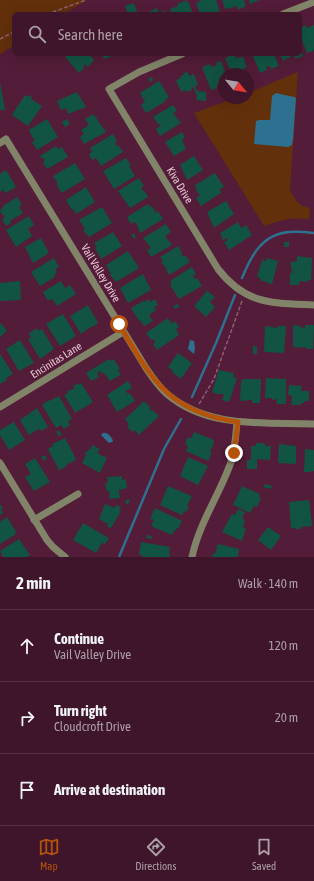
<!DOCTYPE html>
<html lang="en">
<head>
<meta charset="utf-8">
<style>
	:root { --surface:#3e152a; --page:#492236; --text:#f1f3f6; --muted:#ad9fa8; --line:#573447; --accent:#b45309 }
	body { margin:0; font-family:"Asap Condensed",sans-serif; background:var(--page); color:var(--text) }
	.compass { position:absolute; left:218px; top:68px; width:36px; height:36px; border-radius:50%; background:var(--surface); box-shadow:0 4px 16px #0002; rotate:120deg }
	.stop { position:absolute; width:12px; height:12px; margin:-9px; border:3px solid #b45309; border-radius:50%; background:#fff }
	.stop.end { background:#b45309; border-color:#fff; box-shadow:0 1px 4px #0008 }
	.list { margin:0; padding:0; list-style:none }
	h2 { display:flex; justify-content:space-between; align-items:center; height:52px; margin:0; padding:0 16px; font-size:17px }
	h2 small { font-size:13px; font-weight:400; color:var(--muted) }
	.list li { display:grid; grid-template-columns:26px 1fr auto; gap:12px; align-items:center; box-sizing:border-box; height:72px; padding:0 16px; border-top:1px solid var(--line) }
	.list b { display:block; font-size:15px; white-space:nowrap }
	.list p { margin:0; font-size:13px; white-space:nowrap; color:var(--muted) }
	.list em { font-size:13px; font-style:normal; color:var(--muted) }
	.icon { flex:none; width:22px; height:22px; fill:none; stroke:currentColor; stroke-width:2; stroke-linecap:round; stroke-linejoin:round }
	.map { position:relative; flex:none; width:314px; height:557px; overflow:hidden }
	.search { position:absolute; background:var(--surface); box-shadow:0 4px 16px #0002; left:12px; right:12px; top:12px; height:44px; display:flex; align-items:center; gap:10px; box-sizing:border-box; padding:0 14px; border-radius:6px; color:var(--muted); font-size:15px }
	.sheet { height:268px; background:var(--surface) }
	nav { display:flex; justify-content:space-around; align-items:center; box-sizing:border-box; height:56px; border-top:1px solid var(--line); background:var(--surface); font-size:11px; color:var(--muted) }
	nav a { display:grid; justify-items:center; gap:2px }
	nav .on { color:var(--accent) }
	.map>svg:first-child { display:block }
	.green { fill:#62300b }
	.water { fill:#2e708f }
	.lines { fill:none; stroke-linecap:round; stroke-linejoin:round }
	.stream { stroke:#2e708f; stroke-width:2.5 }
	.building { fill:#125443 }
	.path { stroke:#8d5d74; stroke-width:1.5; stroke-dasharray:4 2; stroke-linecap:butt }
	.minor { stroke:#818468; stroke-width:7 }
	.route { stroke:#b45309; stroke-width:5 }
	.labels { text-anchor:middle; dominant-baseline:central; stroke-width:3; stroke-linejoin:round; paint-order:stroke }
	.street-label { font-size:11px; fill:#eac7d5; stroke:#531c38 }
</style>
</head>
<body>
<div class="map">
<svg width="314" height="557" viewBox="0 0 314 557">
	<rect width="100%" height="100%" fill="#531c38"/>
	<g class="green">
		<polygon points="0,0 87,0 64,14 14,14 14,45 0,54"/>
		<path d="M 298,72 L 290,189 C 294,200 299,206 310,208 L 309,219 C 290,217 281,220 264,226 L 194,113 L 235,98 L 248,98 L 248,93 Z"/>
	</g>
	<g class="water">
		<polygon points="276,93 294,97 296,98 293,140 292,145 288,147 254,144 256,121 259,120 270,120 272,96"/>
		<polygon points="190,340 194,341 195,348 194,354 188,349"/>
		<path d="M 103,433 C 107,432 112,437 113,441 L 112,442 L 109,443 L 101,435 Z"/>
	</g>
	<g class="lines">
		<g class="stream">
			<path d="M 242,278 C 251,256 262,234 289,232 C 297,231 306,232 314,233"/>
			<polyline points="192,397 216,343 235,295"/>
			<polyline points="119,557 164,449 181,419"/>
		</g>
	</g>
	<g class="building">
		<polygon points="187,0 188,3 189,3 193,14 172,14 170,9 178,6 177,4"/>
		<polygon points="202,0 216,0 220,11 214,14 200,14 196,3"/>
		<polygon points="222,0 244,0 246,6 238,10 237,6 228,9 228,8 225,9"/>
		<polygon points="249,0 259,0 250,4"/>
		<polygon points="134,3 137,12 128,14 125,6"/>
		<polygon points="157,8 159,13 164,10 166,14 150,14 149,12"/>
		<polygon points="306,25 307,28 314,25 314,49 313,51 307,53 300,35 300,28"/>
		<polygon points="300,50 303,56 295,59 294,55 283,61 280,54 300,54"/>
		<polygon points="68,54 89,54 94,60 88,67 86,65 83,66 84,68 79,73 65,57"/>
		<polygon points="102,54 121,54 115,57 115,55 104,59"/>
		<polygon points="234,54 236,58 243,57 247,67 244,68 244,70 232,74 225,58"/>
		<polygon points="252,54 274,54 279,66 271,69 270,66 266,67 267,70 260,73"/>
		<polygon points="221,61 226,74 224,74 224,85 216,86 217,88 211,90 202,67 210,64 211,67 217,65 216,63"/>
		<polygon points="188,72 189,76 194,74 198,85 195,86 197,91 206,92 206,101 196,100 197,96 193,87 191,88 192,90 187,92 186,90 181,92 176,80 181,78 180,76 184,75 183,73"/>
		<polygon points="152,77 153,80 150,82 148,79"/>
		<polygon points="159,81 169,97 165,100 166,101 146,113 141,105 145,102 140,93"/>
		<polygon points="0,82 5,110 0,110"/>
		<polygon points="77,92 86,107 68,114 66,108 61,110 57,101"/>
		<polygon points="25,95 28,97 29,95 32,97 31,99 42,106 28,126 12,115"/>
		<polygon points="173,105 177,111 173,113 181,123 160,136 156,129 161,125 160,124 159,125 153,117"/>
		<polygon points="93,114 95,117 98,116 96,118 106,132 84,144 80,137 84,134 81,130 89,125 85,119"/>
		<polygon points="47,119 58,137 37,150 32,142 35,140 34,138 33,139 29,130"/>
		<polygon points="67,119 70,124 65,127 62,122"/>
		<polygon points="182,132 185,138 182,140 186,149 174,156 165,142"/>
		<polygon points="113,134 117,142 115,143 116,146 118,145 123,152 101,166 96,158 92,160 89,154 92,152 90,148"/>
		<polygon points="56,146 58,149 62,147 68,157 47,169 43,162 45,160 44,158 42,159 40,156"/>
		<polygon points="194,156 203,170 187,180 180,165"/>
		<polygon points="126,158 131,165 129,166 135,176 114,189 103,171"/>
		<polygon points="75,163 85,179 62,193 57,186 57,182 53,176"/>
		<polygon points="6,170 16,187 6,193 3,190 0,192 0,174"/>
		<polygon points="215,173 224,187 220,189 221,193 201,206 196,198 200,196 195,188 197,188 195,185"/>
		<polygon points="139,178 144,186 141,188 143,191 144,190 148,197 130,208 118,191"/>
		<polygon points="86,187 95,202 76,214 73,209 72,210 66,200"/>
		<polygon points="17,197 22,205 19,207 23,213 10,221 11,223 6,226 2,219 5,217 3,214 2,215 0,210 3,208 3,206"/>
		<polygon points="226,201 234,214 214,228 207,212"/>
		<polygon points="148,204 150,207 152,206 156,213 158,211 163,219 140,233 136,222 131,224 127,217"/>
		<polygon points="102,207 112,223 89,237 83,230 85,229 79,220"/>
		<polygon points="29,216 34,225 28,229 32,236 16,247 6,230"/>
		<polygon points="238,222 241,228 246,225 252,235 229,250 224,242 228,240 227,238 223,240 220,233"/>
		<polygon points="166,224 171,232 165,236 172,245 151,257 147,250 151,248 143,238"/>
		<polygon points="113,232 122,246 101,259 95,248 97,247 94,243"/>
		<polygon points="134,233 136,237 134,239 131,235"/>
		<polygon points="41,238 49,253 33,263 25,247"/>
		<rect x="284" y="242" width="5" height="5"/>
		<polygon points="178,246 182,253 181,254 183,257 185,255 190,262 169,275 166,270 167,269 161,262 163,261 160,257"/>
		<polygon points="128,251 139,268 116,282 110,275 111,274 106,265"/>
		<polygon points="297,256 312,258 311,280 308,280 308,282 300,281 299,285 290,285 290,273 292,273 292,269 291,269 291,262 296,261 297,262"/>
		<polygon points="54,258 59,267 55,269 57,273 54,275 55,277 40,286 31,272"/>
		<polygon points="267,258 278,261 272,284 260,280 261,278 257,277 262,260 266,261"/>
		<polygon points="192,267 196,274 193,276 195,279 197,278 202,286 179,299 170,285 172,284 170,281"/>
		<polygon points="143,274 151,290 128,303 120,288"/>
		<polygon points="20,281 21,300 0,301 0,283"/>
		<polygon points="61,281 65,288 70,285 76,294 57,306 53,300 51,299 48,301 43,292"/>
		<polygon points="207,291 215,297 210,302 215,307 206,317 194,306"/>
		<polygon points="149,299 150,302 155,299 158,305 154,307 156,310 149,315 153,321 144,326 140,320 139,321 131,308 143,301 144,302"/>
		<polygon points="178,304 179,307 175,309 173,306"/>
		<polygon points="88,305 98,323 93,327 92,326 81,334 70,316"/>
		<polygon points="63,314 76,336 60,346 46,324"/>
		<polygon points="168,318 172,324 175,321 179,327 176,329 179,335 157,350 153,344 155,342 153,339 151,340 146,333"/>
		<polygon points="1,323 7,331 0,337 0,324"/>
		<polygon points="293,325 301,326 300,327 305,328 305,325 314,325 313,349 306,349 306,347 297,348 297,347 293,347"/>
		<polygon points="265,326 274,327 273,328 277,328 277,326 286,326 284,353 264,352"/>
		<polygon points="37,328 38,331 42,329 54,349 40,359 28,339 31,337 29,333"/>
		<polygon points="20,340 34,363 19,371 6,349"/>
		<rect x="253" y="346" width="4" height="8"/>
		<polygon points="178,353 192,363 181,379 173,373 172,370 168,367"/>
		<polygon points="0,355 1,355 13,374 6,378 7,380 0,384"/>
		<polygon points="109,359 111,361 113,359 115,361 120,369 118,370 121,375 110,381 104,373 102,374 100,371 97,373 99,377 91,381 86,373"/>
		<polygon points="219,370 234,373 233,377 237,378 229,402 222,400 224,394 217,394 212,392"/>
		<polygon points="266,378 286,379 286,404 276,404 277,399 272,400 272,398 265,398"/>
		<polygon points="244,379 261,379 260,403 252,403 252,400 240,401 241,380 244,380"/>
		<polygon points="128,381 132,388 126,391 128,394 129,393 132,396 135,401 117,412 107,395"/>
		<polygon points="78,383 79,385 81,383 93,402 75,413 64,395 68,393 67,391 74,389 73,386"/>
		<polygon points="289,385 302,386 301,391 309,391 309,401 304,401 304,403 301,403 301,405 291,405 292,396 288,395"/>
		<polygon points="59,396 72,419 68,421 70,425 64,429 61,425 56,428 42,405 49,400 49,401"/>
		<polygon points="144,401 151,408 149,409 151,411 152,410 159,416 139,435 135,430 132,432 127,426 129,424 125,419"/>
		<polygon points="37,408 48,427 41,431 40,429 37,430 29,435 20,420"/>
		<polygon points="14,422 25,440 9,450 0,435 0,430"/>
		<polygon points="59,430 62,435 59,436 56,432"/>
		<polygon points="194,432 214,440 213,442 214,443 210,452 212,453 208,461 186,451 188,446 185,444 188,437 191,439"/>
		<polygon points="65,438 76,459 69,464 68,463 66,464 67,466 59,470 48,449 53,446 52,444"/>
		<polygon points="256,443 262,443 265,444 265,446 271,446 270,460 257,459 257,469 247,469 247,460 251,460 251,446 256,446"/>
		<polygon points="279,444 296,446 296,464 278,463"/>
		<polygon points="92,445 100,449 97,453 107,458 100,473 82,463 86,455 85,454 86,451 87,452 89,449 90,450"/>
		<polygon points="305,449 314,450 314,471 311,471 311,472 304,472"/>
		<polygon points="44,455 47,458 44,461 41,457"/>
		<polygon points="188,457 208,466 198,485 180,476"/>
		<polygon points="35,458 50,482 34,491 25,477 31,474 25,464"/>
		<polygon points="122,476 122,480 126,479 127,488 119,490 120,498 110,499 109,491 107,491 106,488 105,483 108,483 107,477"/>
		<polygon points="265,484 272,486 271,489 263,487"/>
		<polygon points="168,486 192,496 187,506 189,507 186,512 184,511 182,515 160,505"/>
		<polygon points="242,486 260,494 259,496 261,498 257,507 254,506 250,513 233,505"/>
		<polygon points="127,499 130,500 128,504 125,503"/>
		<polygon points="309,500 312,526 301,527 301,529 295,529 295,528 291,528 289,502"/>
		<polygon points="0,504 3,508 1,509 3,513 0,515"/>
		<polygon points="105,504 114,508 116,505 121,507 119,510 121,511 111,528 107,527 108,524 99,519"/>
		<polygon points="155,508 182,521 178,529 177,528 175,531 174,531 172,535 151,526 154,520 150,519"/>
		<polygon points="238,509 245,512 242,518 245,520 243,527 246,529 242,541 222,532 232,514 235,515"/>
		<polygon points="7,517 15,530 16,534 0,544 0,522"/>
		<polygon points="83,523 109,538 105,544 102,543 96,553 73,540"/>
		<polygon points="268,527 281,536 271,550 258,540"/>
		<polygon points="147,535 152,536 151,539 146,538"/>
		<polygon points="19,539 30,555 27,557 3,557 0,551"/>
		<polygon points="141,542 170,547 169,555 170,555 170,557 143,557 143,556 139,555"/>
		<polygon points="218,544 239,549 238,556 237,557 212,557 213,553 215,554"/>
	</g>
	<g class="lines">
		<g class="path">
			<polyline points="47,14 86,0"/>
			<polyline points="0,39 14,32"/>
			<polyline points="199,404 214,379 242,301"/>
		</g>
		<g class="minor">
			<polyline points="283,14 314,2"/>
			<path d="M 182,54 L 139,72 L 109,89 L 218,269 C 246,305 272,303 314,305"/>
			<path d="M 0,143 L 6,139 L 146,368 C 152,377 159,387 167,394 C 208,429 264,422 314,424"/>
			<polyline points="0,407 123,332"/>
			<polyline points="0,463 47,540 53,547 65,557"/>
			<polyline points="34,520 78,494"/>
			<path d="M 192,557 C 199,523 220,494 231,462 C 235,449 236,435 237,422"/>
		</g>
	</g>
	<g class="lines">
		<path class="route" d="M 119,324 C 152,380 168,412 238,422 L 234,453"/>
	</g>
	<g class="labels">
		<g class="street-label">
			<text transform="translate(180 185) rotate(59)">Kiva Drive</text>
			<text transform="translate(101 273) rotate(59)">Vail Valley Drive</text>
			<text transform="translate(56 360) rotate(-32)">Encinitas Lane</text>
		</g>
	</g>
</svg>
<svg class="compass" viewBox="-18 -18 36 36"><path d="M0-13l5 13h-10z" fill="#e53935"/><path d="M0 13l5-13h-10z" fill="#ad9fa8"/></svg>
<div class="stop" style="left:119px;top:324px"></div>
<div class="stop end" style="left:234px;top:453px"></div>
<div class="search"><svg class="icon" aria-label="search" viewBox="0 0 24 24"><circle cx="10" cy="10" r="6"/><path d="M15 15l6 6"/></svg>Search here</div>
</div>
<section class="sheet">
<h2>2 min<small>Walk · 140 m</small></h2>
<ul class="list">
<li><svg class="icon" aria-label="ahead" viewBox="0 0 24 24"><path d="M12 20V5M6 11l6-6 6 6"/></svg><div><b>Continue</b><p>Vail Valley Drive</p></div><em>120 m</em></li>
<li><svg class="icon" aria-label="right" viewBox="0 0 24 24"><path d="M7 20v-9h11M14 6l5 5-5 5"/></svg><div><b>Turn right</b><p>Cloudcroft Drive</p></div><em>20 m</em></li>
<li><svg class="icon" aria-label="arrive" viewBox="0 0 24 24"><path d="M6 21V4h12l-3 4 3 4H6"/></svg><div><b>Arrive at destination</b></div></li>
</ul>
</section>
<nav>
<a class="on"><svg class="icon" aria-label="map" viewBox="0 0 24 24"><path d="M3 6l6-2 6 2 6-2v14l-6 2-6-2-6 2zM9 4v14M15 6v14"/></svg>Map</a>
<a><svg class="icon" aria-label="directions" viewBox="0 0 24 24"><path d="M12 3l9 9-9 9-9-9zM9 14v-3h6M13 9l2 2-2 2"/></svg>Directions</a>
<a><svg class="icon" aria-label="saved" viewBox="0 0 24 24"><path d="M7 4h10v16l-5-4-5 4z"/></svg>Saved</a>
</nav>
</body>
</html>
